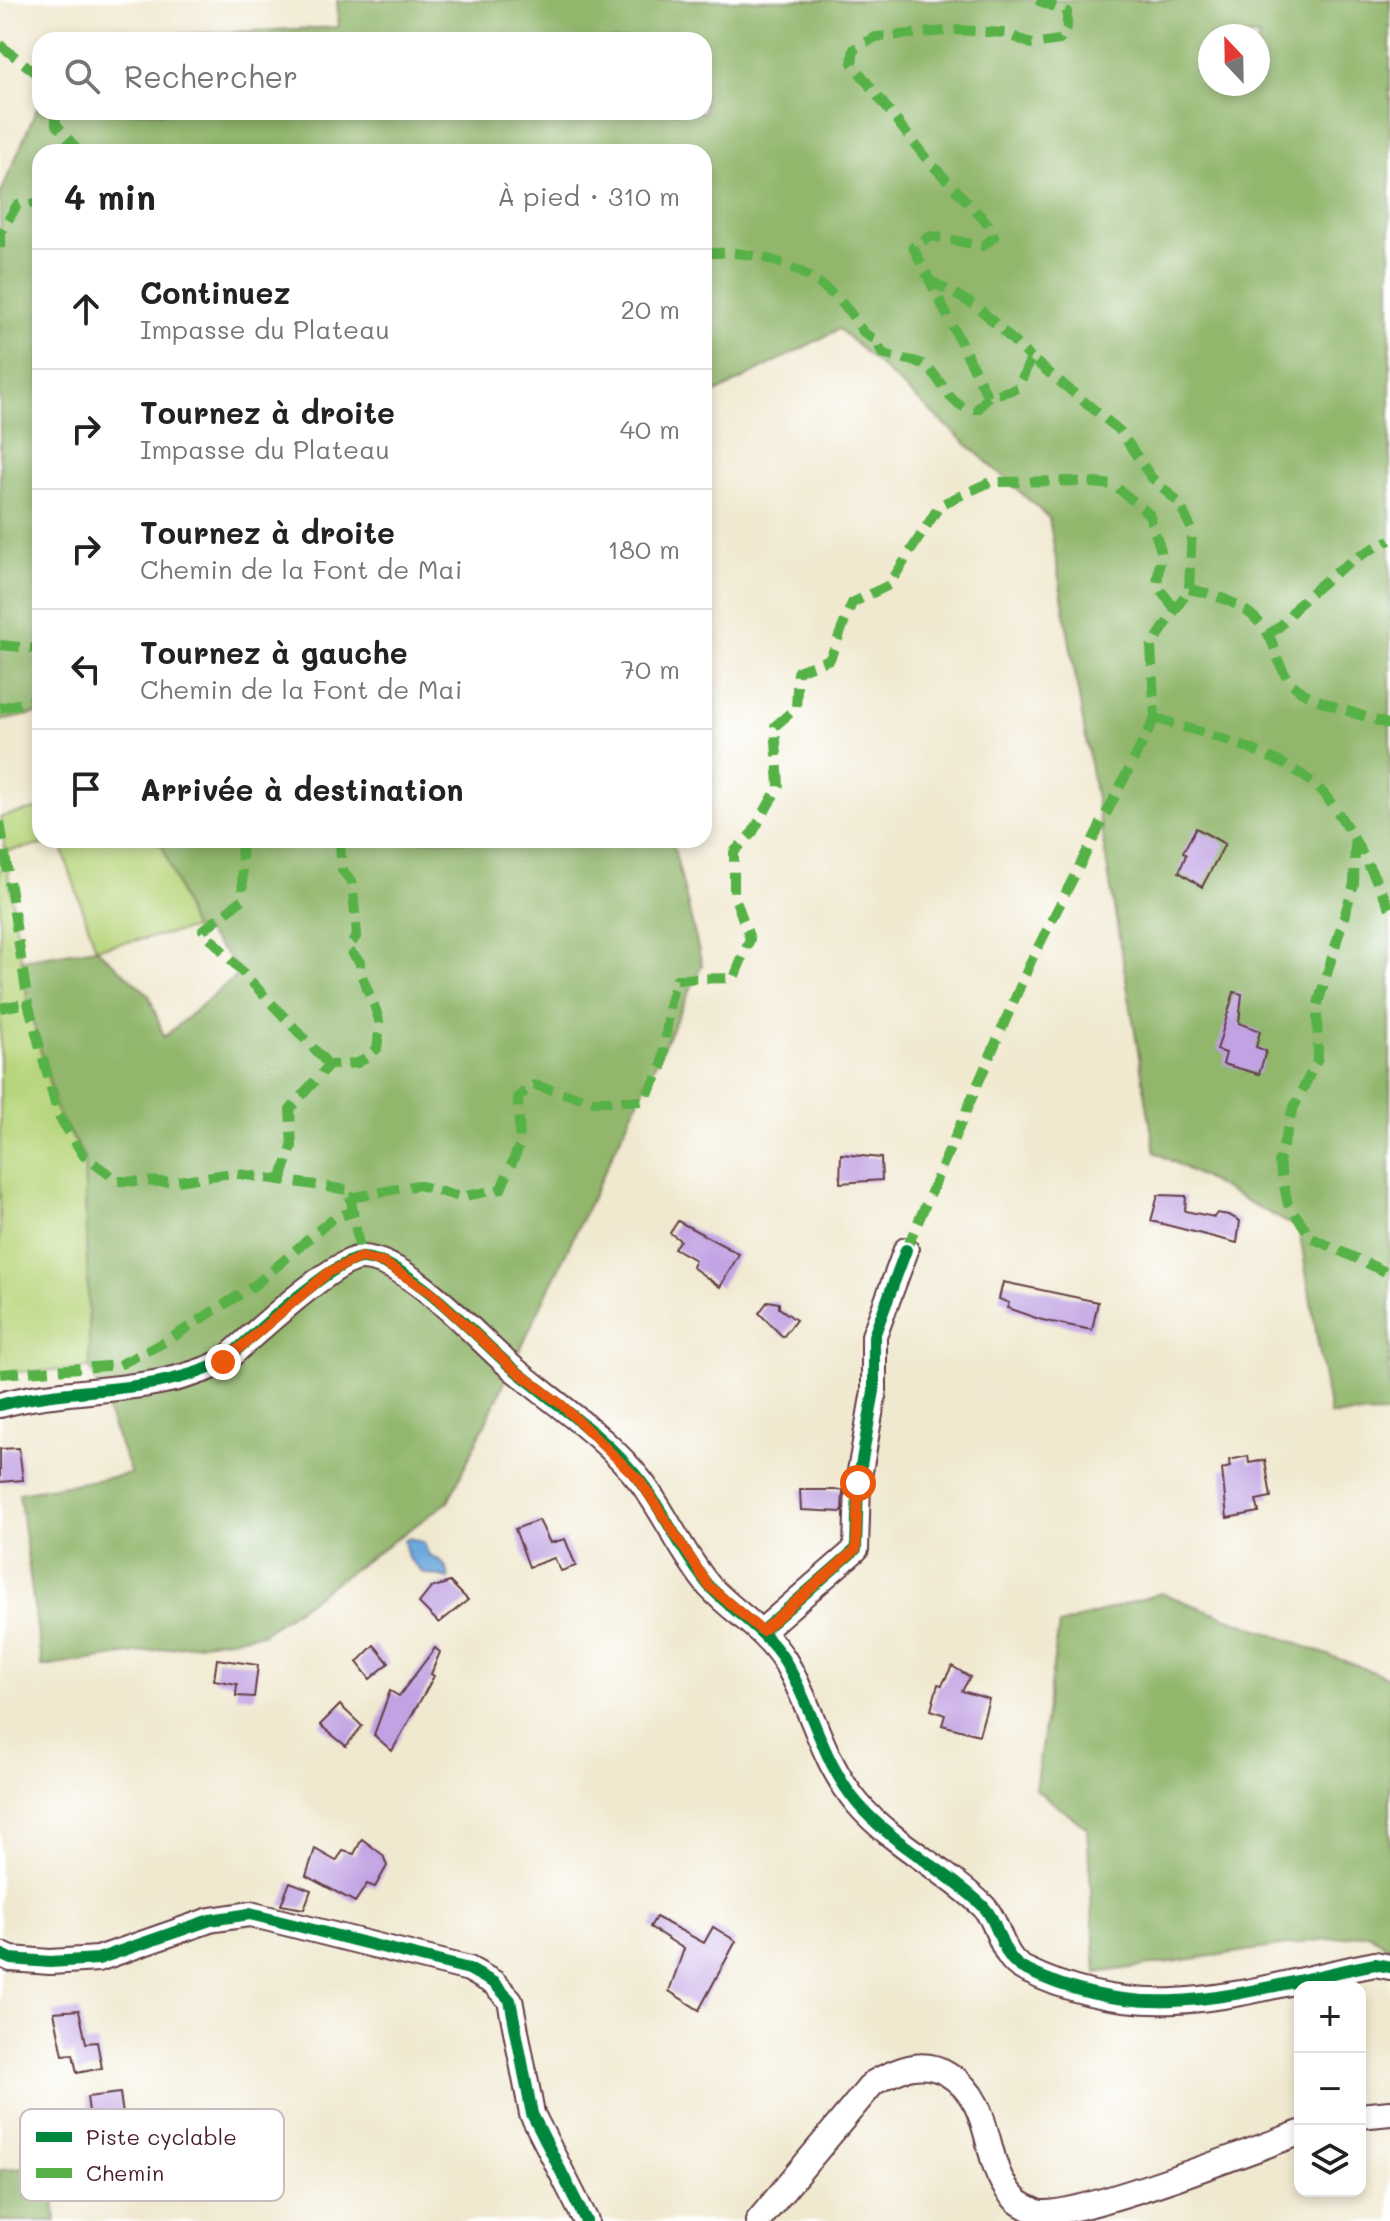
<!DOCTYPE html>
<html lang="fr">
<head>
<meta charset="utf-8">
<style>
	:root { --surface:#fff; --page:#f2f2f2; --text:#222; --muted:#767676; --line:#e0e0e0 }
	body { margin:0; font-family:Mali,sans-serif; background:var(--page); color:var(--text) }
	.controls { position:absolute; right:24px; bottom:24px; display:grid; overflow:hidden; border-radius:16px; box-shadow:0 4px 12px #0003 }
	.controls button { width:72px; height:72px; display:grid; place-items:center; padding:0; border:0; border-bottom:2px solid var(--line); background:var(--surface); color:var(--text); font:40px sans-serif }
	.compass { position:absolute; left:1198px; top:24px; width:72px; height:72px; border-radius:50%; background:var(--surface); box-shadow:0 4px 12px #0003; rotate:338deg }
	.stop { position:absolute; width:24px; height:24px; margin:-18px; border:6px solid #ea580c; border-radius:50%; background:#fff }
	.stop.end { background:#ea580c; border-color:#fff; box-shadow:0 2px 8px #0008 }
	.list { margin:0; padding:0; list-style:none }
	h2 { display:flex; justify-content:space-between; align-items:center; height:104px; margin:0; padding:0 32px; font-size:34px }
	h2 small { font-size:26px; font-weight:400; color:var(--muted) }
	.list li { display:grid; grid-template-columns:52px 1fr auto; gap:24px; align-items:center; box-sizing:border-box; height:120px; padding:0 32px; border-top:2px solid var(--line) }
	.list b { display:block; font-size:30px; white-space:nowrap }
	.list p { margin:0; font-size:26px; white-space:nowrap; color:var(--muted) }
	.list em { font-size:26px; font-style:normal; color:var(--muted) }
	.icon { flex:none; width:44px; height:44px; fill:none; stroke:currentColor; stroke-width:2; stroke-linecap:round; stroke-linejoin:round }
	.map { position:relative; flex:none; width:1390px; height:2221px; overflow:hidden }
	.search { position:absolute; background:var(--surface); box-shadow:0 4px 12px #0003; left:32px; top:32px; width:680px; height:88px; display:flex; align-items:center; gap:20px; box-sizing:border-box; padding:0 28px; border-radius:24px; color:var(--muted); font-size:30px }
	.panel { position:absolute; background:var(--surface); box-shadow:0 4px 12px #0003; left:32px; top:144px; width:680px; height:704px; border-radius:24px }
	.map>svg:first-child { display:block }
	.green { fill:#b7d57c; stroke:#807a54; stroke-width:2 }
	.forest { fill:#91b66c; stroke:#6e6a4c; stroke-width:2; fill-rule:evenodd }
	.water { fill:#6ca9de; stroke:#5b6484; stroke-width:2 }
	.building { fill:#c1a3e3 }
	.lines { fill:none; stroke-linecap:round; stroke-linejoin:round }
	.minor-casing { stroke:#633d44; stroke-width:28 }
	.minor { stroke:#fff; stroke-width:24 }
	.quiet { stroke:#57b146; stroke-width:10; stroke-dasharray:20 10; stroke-linecap:butt }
	.cycleway-casing { stroke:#fff; stroke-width:17 }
	.cycleway { stroke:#00873e; stroke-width:12 }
	.route { stroke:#ea580c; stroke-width:10 }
	.key { fill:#fff; stroke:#c9bcbf; stroke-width:2 }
	.key-label { font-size:22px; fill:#4a1f2b }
</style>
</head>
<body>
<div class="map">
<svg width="1390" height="2221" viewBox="0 0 1390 2221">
	<rect width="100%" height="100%" fill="#fff"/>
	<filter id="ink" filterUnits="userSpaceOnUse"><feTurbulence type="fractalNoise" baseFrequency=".0125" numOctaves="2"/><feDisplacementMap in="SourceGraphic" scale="16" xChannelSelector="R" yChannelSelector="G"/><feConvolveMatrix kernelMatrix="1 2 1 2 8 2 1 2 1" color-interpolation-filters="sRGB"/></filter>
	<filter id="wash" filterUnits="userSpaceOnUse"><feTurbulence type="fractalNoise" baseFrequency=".006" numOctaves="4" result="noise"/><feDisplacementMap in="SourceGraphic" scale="32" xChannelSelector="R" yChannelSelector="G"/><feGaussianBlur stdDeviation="1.8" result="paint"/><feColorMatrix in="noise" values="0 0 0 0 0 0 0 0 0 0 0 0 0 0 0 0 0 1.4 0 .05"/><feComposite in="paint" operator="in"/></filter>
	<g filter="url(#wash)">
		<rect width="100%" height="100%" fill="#f0e8cf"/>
		<g class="green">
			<polygon points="40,808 40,840 152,840 163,847 193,929 96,948 60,842 5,851 0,817"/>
			<polygon points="7,866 28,1003 58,1114 84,1156 90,1368 0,1373 0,868"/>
		</g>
		<g class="forest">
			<path d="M 337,0 L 1390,0 L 1390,1414 L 1330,1415 L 1299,1229 L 1155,1152 L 1049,518 L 839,329 L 704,399 L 704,152 L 40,152 L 40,713 L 0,721 L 0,195 L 40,101 L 40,112 L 704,112 L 704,40 L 66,40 L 339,27 ZM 1210,36 L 1258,36 L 1258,84 L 1210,84 Z"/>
			<polygon points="152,840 672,840 702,965 448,1502 262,1634 42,1667 19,1493 131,1474 90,1368 84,1156 58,1115 28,1003 22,960 96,948 149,995 164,1037 242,971 203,930 193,929 163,847"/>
			<polygon points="1161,1593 1390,1678 1390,1949 1369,1933 1096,1973 1087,1828 1035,1789 1059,1625"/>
			<polygon points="51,2163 56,2221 0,2221 0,2170"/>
		</g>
		<path class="water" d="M 409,1538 L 423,1542 L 429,1555 C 441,1560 448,1565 449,1579 L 423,1573 L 408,1558 L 404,1541 Z"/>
		<g id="blocks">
			<g class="building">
				<polygon points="1196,828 1225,844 1202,887 1179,872 1186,855 1183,852"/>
				<polygon points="1234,992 1242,994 1239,1023 1260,1031 1256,1047 1266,1051 1259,1074 1223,1064 1226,1053 1217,1050"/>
				<polygon points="841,1154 881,1158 882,1180 840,1183"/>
				<polygon points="1158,1195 1186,1196 1185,1211 1214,1217 1217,1213 1229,1215 1240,1221 1237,1243 1151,1221"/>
				<polygon points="678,1221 739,1254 720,1287 692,1267 695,1260 674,1248 680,1240 670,1233"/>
				<polygon points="1003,1282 1098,1302 1092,1330 1042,1320 1007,1308 1009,1303 999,1299"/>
				<polygon points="768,1301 779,1303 779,1308 796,1320 783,1337 759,1313"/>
				<polygon points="19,1448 23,1480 0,1482 0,1449"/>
				<polygon points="1248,1456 1249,1463 1265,1460 1271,1497 1256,1500 1259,1512 1227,1518 1222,1469 1230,1467 1229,1460"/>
				<polygon points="800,1490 843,1490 842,1512 801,1510"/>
				<polygon points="539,1520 550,1543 565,1539 576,1566 561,1571 554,1558 529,1567 515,1529"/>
				<polygon points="450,1582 468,1600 439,1623 419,1603 431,1588"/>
				<polygon points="374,1645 389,1663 370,1679 357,1662"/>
				<polygon points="435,1648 440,1652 431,1674 434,1676 392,1751 374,1735 390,1691 399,1696"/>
				<polygon points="217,1659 258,1665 254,1697 236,1696 237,1684 214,1680"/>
				<polygon points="952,1666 970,1677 962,1691 989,1699 979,1735 942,1725 945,1715 931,1710 938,1684 942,1685"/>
				<polygon points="340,1705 362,1726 346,1746 320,1725"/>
				<polygon points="362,1839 383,1855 387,1866 375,1887 367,1884 355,1902 306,1876 315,1849 336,1861 343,1851 354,1854"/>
				<polygon points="290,1882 311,1890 304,1909 281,1905"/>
				<polygon points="656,1917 704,1943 713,1927 736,1941 699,2010 669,1991 684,1949 650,1927"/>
				<polygon points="79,2010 86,2043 97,2042 102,2068 77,2073 73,2054 63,2055 54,2012"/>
				<polygon points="120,2093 124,2122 91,2127 87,2097"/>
			</g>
		</g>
	</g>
	<g filter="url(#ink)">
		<use href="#blocks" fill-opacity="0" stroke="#633d44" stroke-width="2"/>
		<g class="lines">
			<defs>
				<g id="minor">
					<path d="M 0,1405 C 73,1385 152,1396 223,1362 C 248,1340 335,1257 363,1258 C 409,1260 476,1337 510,1366 C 554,1403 606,1436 642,1483 C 666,1515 683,1555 709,1586 C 734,1613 765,1629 785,1661 C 813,1708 822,1762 858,1804 C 892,1844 945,1869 983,1906 C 1000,1923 1000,1957 1024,1969 C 1150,2031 1248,1989 1375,1964 L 1390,1967"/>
					<polyline points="762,1631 856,1549 858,1483 874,1391 874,1336 906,1250"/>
					<polyline points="0,1954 11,1959 50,1962 98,1959 210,1920 250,1914 469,1969 494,1983 510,2000 532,2114 586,2221"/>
					<polyline points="1360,2116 1390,2113"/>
					<path d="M 758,2221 L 873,2083 C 897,2070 922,2058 948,2074 C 998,2104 979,2165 1016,2200 C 1021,2205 1031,2209 1037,2212 C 1070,2221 1257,2148 1300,2133"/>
				</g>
			</defs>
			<use href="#minor" class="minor-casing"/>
			<use href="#minor" class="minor"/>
			<g class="quiet">
				<polyline points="1037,0 1067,12 1067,27 1060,40 1032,44 1005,33 958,30 876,37 854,49 852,63 924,156 988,224 994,237 983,246 931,236 913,247 988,397 1018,388 1031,358 1120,431 1151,477 1179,503 1192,530 1189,589 1151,647 1155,718"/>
				<polyline points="0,45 40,76"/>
				<polyline points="55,112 56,124 79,152"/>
				<polyline points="0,248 1,232 17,205 40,203"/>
				<path d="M 704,254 C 759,247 817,270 851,314 C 859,325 862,336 876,339 L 882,353 C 894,359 916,359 926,366 C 946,383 948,410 978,409 L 988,397"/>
				<polyline points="929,280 978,307 1031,358"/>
				<path d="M 1189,589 C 1219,595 1251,606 1268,634 C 1279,653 1278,673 1297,688 C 1313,702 1368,717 1390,725"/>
				<path d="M 1268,634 C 1285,626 1290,612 1303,600 C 1330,575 1357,555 1390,540"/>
				<polyline points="0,645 40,649"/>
				<polyline points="0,708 40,699"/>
				<path d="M 1155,718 C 1203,733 1274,751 1313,783 C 1340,805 1374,876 1390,908"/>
				<polyline points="0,822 28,1003 58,1115 84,1156 118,1181 171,1182 232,1173 349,1190 361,1257"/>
				<polyline points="241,840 243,899 203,930 329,1065"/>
				<polyline points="1355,840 1354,884 1317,1007 1318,1058 1292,1111 1279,1162 1288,1204 1312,1238 1390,1274"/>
				<polyline points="0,1008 28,1003"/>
				<path d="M 281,1180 L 292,1147 L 290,1109 L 329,1065 L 358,1063 L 377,1049 C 378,1039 381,1026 378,1017 C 373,998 360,981 360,962 L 348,949 L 357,935 L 352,882 L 342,870 L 340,844 L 336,840"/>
				<polyline points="350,1198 418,1185 460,1197 501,1189 520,1144 518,1097 534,1085 593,1101 644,1101 662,1067 670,1002 677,979 734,978 750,939 734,895 734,852 753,832 779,786 775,726 796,708 798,671 830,659 852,603 889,585 940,505 990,482 1070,481 1114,485 1149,514 1161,551 1157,585 1175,609"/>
				<polyline points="906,1250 1032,959 1155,718"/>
				<polyline points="0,1374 119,1365 165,1342 255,1285 333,1218 353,1212"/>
			</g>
			<defs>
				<g id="cycleway">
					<path d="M 0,1405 C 73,1385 152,1396 223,1362 C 248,1340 335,1257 363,1258 C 409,1260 476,1337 510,1366 C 554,1403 606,1436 642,1483 C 666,1515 683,1555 709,1586 C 734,1613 765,1629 785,1661 C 813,1708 822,1762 858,1804 C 892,1844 945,1869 983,1906 C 1000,1923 1000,1957 1024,1969 C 1150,2031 1248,1989 1375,1964 L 1390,1967"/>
					<polyline points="762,1631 856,1549 858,1483 874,1391 874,1336 906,1250"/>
					<polyline points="0,1954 11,1959 50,1962 98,1959 210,1920 250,1914 469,1969 494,1983 510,2000 532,2114 586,2221"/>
				</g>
			</defs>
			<use href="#cycleway" class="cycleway-casing"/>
			<use href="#cycleway" class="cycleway"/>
		</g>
	</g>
	<g class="lines" filter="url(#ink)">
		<polyline class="route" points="223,1362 329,1272 361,1257 384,1263 430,1292 511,1367 562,1405 640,1481 709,1586 762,1631 856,1549 858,1483"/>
	</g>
	<rect x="20" y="2109" width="264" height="92" rx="12" class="key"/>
	<rect x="36" y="2132" width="36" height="10" fill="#00873e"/>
	<rect x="36" y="2168" width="36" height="10" fill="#57b146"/>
	<g class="key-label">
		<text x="86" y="2145">Piste cyclable</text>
		<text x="86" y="2181">Chemin</text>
	</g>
</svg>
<div class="controls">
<button>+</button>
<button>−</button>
<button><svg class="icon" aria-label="layers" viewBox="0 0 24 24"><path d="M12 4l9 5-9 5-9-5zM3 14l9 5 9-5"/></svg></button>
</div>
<svg class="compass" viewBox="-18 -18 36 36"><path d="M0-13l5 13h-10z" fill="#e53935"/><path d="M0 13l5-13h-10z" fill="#767676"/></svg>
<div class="stop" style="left:858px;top:1483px"></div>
<div class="stop end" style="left:223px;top:1362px"></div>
<div class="search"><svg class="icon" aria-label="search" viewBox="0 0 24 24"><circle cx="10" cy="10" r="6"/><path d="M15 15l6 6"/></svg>Rechercher</div>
<section class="panel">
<h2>4 min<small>À pied · 310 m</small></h2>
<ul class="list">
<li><svg class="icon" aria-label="ahead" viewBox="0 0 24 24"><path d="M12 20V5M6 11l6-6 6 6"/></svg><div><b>Continuez</b><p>Impasse du Plateau</p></div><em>20 m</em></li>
<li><svg class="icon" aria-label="right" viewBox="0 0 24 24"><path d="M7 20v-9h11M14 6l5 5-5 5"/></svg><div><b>Tournez à droite</b><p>Impasse du Plateau</p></div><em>40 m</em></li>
<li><svg class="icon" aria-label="right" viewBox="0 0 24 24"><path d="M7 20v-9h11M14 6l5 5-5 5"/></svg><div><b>Tournez à droite</b><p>Chemin de la Font de Mai</p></div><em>180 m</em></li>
<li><svg class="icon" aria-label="left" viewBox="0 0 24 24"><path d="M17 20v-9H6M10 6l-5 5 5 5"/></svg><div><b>Tournez à gauche</b><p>Chemin de la Font de Mai</p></div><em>70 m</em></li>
<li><svg class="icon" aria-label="arrive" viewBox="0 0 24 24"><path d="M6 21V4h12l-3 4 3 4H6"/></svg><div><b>Arrivée à destination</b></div></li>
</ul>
</section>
</div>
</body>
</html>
